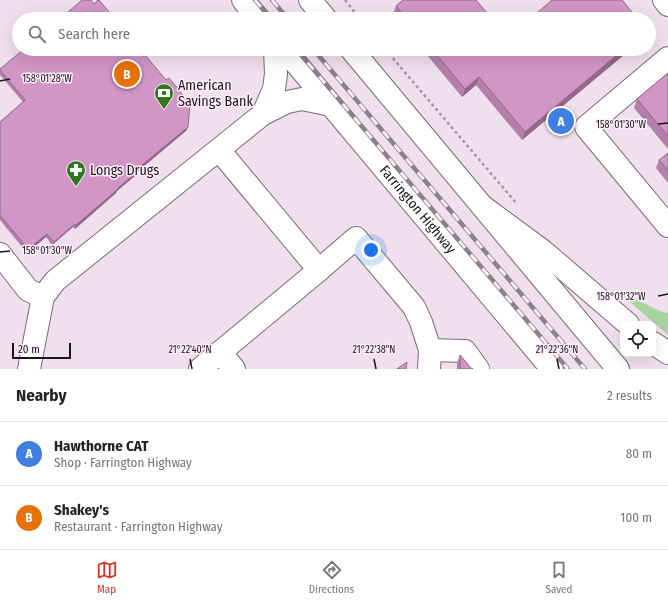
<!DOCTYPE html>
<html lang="en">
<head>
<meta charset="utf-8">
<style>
	:root { --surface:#fff; --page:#f6f6f6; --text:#222; --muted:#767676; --line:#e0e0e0; --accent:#d93025 }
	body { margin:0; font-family:"Fira Sans Condensed",sans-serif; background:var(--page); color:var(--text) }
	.controls { position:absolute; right:12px; bottom:12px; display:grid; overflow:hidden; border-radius:8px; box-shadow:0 4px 16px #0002 }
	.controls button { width:36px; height:36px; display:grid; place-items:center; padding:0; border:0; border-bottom:1px solid var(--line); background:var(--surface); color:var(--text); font:20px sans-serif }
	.scale { position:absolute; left:12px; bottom:10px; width:59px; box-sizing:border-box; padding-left:4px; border:2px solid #1b1519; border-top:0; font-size:11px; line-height:14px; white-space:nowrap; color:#1b1519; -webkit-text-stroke:3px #feedfa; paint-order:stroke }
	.you { position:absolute; left:371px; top:250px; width:14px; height:14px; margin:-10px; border:3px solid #fff; border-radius:50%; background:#1a73e8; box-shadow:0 0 0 6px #1a73e833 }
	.badge { display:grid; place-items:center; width:26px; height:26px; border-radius:50%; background:var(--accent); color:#fff; font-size:13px; font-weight:700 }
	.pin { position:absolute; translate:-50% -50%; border:2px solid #fff; box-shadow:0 1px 4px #0006 }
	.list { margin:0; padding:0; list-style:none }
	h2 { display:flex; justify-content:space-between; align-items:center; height:52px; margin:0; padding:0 16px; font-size:17px }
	h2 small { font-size:13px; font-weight:400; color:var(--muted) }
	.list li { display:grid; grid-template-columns:26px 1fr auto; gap:12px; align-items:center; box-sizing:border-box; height:64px; padding:0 16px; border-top:1px solid var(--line) }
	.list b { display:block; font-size:15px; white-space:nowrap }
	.list p { margin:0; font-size:13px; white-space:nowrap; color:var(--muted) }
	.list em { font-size:13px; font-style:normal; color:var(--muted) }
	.icon { flex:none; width:22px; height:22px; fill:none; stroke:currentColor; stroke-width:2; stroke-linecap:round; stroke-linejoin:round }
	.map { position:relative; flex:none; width:668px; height:369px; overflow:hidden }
	.search { position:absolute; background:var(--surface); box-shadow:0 4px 16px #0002; left:12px; right:12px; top:12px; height:44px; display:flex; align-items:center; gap:10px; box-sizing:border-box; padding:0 14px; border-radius:22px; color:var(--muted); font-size:15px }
	.sheet { height:180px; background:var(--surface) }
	nav { display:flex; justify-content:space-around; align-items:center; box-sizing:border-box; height:56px; border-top:1px solid var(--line); background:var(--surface); font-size:11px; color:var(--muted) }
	nav a { display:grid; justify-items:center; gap:2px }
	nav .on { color:var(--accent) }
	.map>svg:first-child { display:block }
	.green { fill:#a8d49f }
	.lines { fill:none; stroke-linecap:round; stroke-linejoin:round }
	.minor-casing { stroke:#796b76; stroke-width:24 }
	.major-casing { stroke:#796b76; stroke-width:24 }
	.highway-casing { stroke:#796b76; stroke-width:24 }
	.path { stroke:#a498a2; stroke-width:2.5; stroke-dasharray:3 3; stroke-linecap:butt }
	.minor { stroke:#fff; stroke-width:22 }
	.major { stroke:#fff; stroke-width:22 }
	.highway { stroke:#fff; stroke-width:22 }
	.rail-casing { stroke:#8c8189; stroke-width:4.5 }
	.rail { stroke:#feedfa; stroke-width:3; stroke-dasharray:9; stroke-linecap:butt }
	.wall { fill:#b480aa }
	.shaded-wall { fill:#92688b }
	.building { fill:#d195c6; stroke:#92688b }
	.ticks { fill:none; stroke:#1b1519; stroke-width:1.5 }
	.labels { text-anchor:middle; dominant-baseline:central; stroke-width:3; stroke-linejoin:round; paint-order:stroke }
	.poi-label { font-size:14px; fill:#1b1519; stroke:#feedfa; text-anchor:start }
	.street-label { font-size:14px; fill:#1b1519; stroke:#feedfa }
	.ticks-label { font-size:10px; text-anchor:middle; fill:#1b1519; stroke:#feedfa; stroke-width:3; stroke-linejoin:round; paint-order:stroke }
</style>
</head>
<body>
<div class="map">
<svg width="668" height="369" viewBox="0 0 668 369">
	<rect width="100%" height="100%" fill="#f0e0ed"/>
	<polygon class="green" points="616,290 660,311 668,313 668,335"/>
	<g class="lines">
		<defs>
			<g id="minor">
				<polyline points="664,0 668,5"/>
				<polyline points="668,58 586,127 668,226"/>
				<polyline points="263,114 274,89 276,74 275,49"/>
				<polyline points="0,254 28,290 43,297 29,369"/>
				<polyline points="319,270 356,238 414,307 421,322 430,350 429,369"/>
				<polyline points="43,297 55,281 263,114 287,102 302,99 331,105"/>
				<polyline points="430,350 465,351 478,369"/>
				<polyline points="220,352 234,369"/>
				<polyline points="200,369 319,270 219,150"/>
			</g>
			<g id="major">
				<polyline points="243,0 259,19"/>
				<polyline points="310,0 326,19"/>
				<path id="s1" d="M 284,49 L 552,369"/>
				<polyline points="351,49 618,369"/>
			</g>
			<g id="highway">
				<polyline points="482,206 543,251 628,324"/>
				<polyline points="653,343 668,353"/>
			</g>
		</defs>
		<use href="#minor" class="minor-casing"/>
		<use href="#major" class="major-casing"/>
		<use href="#highway" class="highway-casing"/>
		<g class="path">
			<polyline points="345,0 360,19"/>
			<polyline points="385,49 517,204"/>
		</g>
		<use href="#minor" class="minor"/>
		<use href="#major" class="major"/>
		<use href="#highway" class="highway"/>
		<defs>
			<g id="rail">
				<polyline points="255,0 271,19"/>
				<polyline points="272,0 288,19"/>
				<polyline points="296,49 568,369"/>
				<polyline points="313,49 585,369"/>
			</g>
		</defs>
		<use href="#rail" class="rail-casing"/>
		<use href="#rail" class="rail"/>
	</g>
	<g class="wall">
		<polygon points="396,6 492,19 397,19 393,14"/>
		<polygon points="422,49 631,49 522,140 476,85 462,97"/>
		<polygon points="0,69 187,130 137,172 136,175 117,191 116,193 75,229 73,227 52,245 46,237 27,253 0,220 0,122 23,102 0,75"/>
		<polygon points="668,73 668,149 634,108 637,99"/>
		<polygon points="668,153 668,183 656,168 659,160"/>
		<polygon points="460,355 471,368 473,369 457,369 457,363"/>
	</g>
	<g class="shaded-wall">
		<polygon points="624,49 631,49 522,140 525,132"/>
		<polygon points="479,77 476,85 462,97 465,89"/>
		<polygon points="188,127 187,130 137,172 136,175 117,191 116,193 75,229 76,225 117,189 136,170"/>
		<polygon points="75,224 73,227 52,245 54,242"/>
		<polygon points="47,234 46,237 27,253 28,249"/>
	</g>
	<g class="building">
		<polygon points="82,0 91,0 94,4 98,0 99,0 115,19 117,17 119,19 60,19"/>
		<polygon points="403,0 476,0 492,19 407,19 396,6"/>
		<polygon points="552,0 622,0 638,19 530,19"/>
		<polygon points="24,49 140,49 166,80 169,78 190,104 188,127 136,170 137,172 117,189 117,190 76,225 75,224 54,242 47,234 28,249 0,215 0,122 25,100 0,70 0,69"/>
		<polygon points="432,49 624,49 525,132 479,77 465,89"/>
		<polygon points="668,73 668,136 637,99"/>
		<polygon points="668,153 668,170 659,160"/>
		<polygon points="460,355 471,368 473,369 460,369"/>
		<polygon points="407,362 406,369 397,369"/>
	</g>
	<path class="ticks" d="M 0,81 L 10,79M 658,124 L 668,123M 0,252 L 10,251M 658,296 L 668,294M 190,359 L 192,369M 374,359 L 376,369M 557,359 L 559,369"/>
	<defs>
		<symbol id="bank-pin" viewBox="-11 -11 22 30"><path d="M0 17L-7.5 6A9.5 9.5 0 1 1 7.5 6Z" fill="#2f781d" stroke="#feedfa"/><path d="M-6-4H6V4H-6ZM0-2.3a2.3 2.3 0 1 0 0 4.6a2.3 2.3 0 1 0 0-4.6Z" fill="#fff"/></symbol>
		<symbol id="pharmacy-pin" viewBox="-11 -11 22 30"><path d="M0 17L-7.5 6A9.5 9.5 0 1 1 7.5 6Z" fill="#2f781d" stroke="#feedfa"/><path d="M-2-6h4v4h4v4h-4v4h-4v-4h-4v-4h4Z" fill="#fff"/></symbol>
	</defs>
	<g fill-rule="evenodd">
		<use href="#bank-pin" x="153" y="82" width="22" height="30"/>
		<use href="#pharmacy-pin" x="65" y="159" width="22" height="30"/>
	</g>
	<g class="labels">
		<g class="poi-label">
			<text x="178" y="85">American<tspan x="178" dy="16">Savings Bank</tspan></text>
			<text x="90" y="170">Longs Drugs</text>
		</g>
		<g class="street-label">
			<text stroke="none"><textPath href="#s1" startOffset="209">Farrington Highway</textPath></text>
		</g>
	</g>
	<g class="ticks-label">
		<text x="47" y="82">158°01'28"W</text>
		<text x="621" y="128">158°01'30"W</text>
		<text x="47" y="254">158°01'30"W</text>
		<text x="621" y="300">158°01'32"W</text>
		<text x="190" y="353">21°22'40"N</text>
		<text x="374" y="353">21°22'38"N</text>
		<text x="557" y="353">21°22'36"N</text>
	</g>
</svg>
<div class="controls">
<button><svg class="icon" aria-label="locate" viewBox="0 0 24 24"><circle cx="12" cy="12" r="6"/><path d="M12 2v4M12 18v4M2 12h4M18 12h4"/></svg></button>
</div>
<div class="scale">20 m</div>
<div class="you"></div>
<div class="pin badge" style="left:561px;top:121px;background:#3f7fe0">A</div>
<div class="pin badge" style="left:127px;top:74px;background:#e8710a">B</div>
<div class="search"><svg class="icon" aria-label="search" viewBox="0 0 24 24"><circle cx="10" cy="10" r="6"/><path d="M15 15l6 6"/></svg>Search here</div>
</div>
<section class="sheet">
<h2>Nearby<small>2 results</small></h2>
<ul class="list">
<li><span class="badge" style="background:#3f7fe0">A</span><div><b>Hawthorne CAT</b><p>Shop · Farrington Highway</p></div><em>80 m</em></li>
<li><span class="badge" style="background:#e8710a">B</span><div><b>Shakey's</b><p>Restaurant · Farrington Highway</p></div><em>100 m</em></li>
</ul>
</section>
<nav>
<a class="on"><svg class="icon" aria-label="map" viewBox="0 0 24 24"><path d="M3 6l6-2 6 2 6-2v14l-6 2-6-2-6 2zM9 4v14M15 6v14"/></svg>Map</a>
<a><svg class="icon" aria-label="directions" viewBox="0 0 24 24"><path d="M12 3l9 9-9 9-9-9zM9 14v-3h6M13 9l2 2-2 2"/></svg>Directions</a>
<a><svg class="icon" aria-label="saved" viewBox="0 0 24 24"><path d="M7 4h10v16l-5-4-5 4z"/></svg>Saved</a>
</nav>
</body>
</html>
